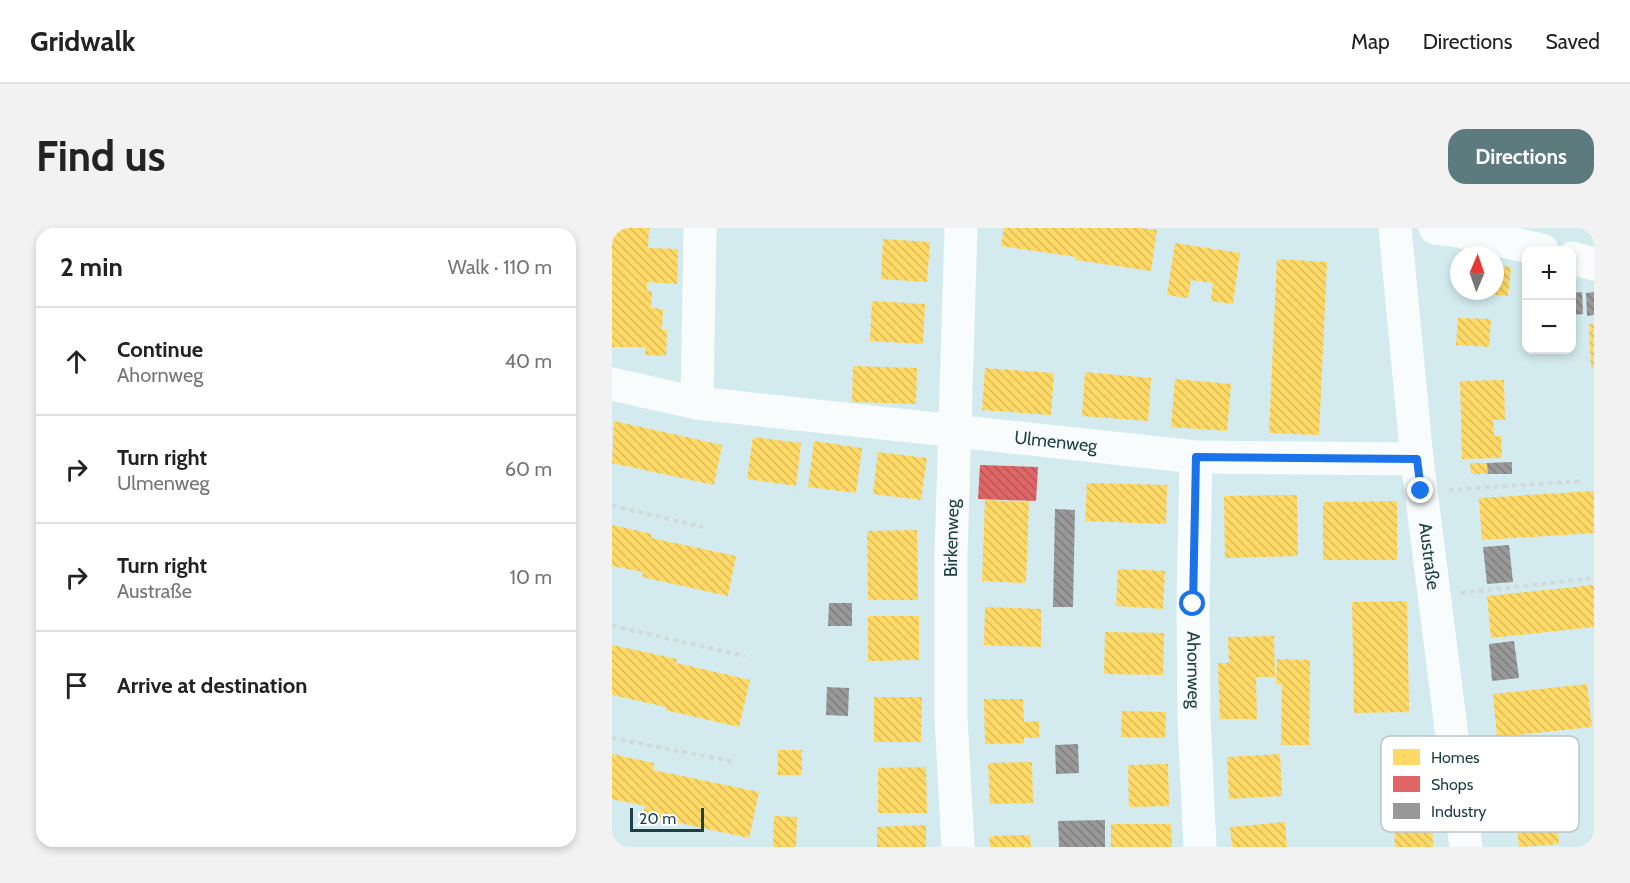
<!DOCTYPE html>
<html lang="en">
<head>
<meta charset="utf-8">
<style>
	:root { --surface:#fff; --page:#f2f2f2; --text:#222; --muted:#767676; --line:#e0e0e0; --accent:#5d7b7f }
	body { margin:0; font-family:Cabin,sans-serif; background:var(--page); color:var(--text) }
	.controls { position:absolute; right:18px; top:18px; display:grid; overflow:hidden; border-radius:12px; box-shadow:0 3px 9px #0003 }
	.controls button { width:54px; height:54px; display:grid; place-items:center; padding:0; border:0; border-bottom:2px solid var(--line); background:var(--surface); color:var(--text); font:30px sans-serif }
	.compass { position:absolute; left:838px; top:18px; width:54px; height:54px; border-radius:50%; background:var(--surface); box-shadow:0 3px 9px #0003; rotate:2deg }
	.scale { position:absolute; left:18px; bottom:15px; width:74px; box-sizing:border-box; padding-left:6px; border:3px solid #1e3f43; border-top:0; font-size:16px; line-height:21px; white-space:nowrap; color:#1e3f43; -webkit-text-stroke:4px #fff; paint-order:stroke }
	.stop { position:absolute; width:18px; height:18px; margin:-14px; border:4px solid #1a73e8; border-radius:50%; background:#fff }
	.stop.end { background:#1a73e8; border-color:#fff; box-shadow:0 2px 6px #0008 }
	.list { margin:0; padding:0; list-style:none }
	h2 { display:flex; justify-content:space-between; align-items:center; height:78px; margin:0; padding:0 24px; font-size:26px }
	h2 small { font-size:20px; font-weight:400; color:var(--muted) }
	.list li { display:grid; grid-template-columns:39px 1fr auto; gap:18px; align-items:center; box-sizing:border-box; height:108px; padding:0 24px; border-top:2px solid var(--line) }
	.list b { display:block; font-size:22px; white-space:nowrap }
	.list p { margin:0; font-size:20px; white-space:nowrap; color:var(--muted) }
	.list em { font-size:20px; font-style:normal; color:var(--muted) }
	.icon { flex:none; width:33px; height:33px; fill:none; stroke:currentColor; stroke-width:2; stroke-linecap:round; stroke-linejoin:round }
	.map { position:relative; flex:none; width:982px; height:619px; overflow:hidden; border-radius:18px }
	header { display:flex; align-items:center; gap:36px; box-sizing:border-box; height:84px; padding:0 30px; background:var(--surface); border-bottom:2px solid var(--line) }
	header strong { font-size:28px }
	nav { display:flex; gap:33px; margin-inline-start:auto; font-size:21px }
	.intro { display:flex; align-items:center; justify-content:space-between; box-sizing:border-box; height:144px; padding:0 36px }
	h1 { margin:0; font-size:42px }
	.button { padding:15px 27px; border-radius:18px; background:var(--accent); color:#fff; font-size:21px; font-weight:700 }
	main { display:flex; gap:36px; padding:0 36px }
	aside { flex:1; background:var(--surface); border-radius:18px; box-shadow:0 3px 9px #0003 }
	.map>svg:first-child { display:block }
	.homes { fill:url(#homes-back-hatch) }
	.shops { fill:url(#shops-back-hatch) }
	.industry { fill:url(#industry-back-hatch) }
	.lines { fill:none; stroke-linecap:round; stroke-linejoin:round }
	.path { stroke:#d2dadb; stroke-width:4; stroke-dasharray:4.5 4.5; stroke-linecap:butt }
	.minor { stroke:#f8fcfc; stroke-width:33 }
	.route { stroke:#1a73e8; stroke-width:8 }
	.labels { text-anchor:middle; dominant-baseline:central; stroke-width:6; stroke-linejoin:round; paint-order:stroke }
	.street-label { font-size:18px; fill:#1e3f43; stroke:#fff }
	.key { fill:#fff; stroke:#bcc5c7; stroke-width:1.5 }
	.key-label { font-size:16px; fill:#1e3f43 }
</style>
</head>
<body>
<header>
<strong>Gridwalk</strong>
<nav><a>Map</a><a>Directions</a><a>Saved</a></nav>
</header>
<div class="intro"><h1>Find us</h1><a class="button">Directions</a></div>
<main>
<aside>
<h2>2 min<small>Walk · 110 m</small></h2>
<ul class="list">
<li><svg class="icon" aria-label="ahead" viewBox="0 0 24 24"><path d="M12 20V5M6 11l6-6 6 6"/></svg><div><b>Continue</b><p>Ahornweg</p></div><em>40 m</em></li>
<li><svg class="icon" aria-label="right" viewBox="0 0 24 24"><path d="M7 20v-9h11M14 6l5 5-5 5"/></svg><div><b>Turn right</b><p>Ulmenweg</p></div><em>60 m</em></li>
<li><svg class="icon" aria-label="right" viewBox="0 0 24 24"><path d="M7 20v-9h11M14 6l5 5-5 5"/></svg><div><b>Turn right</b><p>Austraße</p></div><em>10 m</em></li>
<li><svg class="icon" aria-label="arrive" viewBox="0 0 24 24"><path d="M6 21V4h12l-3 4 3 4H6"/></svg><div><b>Arrive at destination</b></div></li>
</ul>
</aside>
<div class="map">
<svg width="982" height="619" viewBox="0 0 982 619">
	<defs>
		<pattern id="homes-back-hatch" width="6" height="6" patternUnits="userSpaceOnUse" patternTransform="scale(1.5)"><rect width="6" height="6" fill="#ffd966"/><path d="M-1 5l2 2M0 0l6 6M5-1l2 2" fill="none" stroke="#dabb5a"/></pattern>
		<pattern id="shops-back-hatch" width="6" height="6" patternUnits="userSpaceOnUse" patternTransform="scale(1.5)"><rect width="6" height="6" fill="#e06666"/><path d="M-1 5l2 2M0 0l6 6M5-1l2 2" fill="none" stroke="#b55556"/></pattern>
		<pattern id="industry-back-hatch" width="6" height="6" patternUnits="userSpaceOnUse" patternTransform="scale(1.5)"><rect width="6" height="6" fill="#999"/><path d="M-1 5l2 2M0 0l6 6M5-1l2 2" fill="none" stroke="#7c7e7e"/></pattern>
	</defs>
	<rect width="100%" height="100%" fill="#d3ebee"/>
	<g class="homes">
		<polygon points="0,0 37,0 36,20 66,21 65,56 35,54 35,63 40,63 39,80 51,81 50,102 55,102 54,128 33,127 34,119 0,119"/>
		<polygon points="392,0 528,0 545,2 539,43 464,32 464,29 389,18"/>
		<polygon points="271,11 318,14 315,54 269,51"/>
		<polygon points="563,15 628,25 621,76 599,73 601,55 579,52 576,70 555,67"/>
		<polygon points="665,31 715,34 707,207 657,205"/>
		<polygon points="883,38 899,39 896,68 868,65 868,63 883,63"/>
		<polygon points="260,73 313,76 311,116 258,113"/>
		<polygon points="846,90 879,91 877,119 844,117"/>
		<polygon points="977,96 982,96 982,140 979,140"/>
		<polygon points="241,138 305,140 304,176 240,174"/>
		<polygon points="373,140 442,145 439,187 370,182"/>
		<polygon points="473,144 539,150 536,193 470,188"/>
		<polygon points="563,151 619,156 615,203 559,199"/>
		<polygon points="892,152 893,192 881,192 882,208 889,208 890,230 850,231 848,153"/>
		<polygon points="2,193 110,217 102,257 0,235"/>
		<polygon points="141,209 189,215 184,258 135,251"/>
		<polygon points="202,213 250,220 244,265 196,259"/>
		<polygon points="266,224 315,230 309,272 261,266"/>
		<polygon points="858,235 875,235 876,246 859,246"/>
		<polygon points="475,255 555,257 554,296 473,293"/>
		<polygon points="982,263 982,305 870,312 867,270"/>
		<polygon points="685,267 686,328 613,330 612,268"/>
		<polygon points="373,272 417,274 414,355 370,353"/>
		<polygon points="785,273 785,332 711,332 711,274"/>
		<polygon points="0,297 40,306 39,310 124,328 116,368 30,349 31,344 0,338"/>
		<polygon points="305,302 306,372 256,372 255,303"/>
		<polygon points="506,341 553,343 551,381 504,378"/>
		<polygon points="982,357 982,399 879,410 875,368"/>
		<polygon points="795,373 797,484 742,485 740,374"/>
		<polygon points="373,379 429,381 429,419 372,417"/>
		<polygon points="256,388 307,388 307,432 256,433"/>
		<polygon points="493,404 552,405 551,447 492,446"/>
		<polygon points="662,408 663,449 644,449 645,491 608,491 606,435 617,435 616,409"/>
		<polygon points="0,417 65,431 64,435 138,452 127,499 53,482 54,479 0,467"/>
		<polygon points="665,431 698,432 697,517 669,517 670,457 664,456"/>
		<polygon points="975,456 980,499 885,509 881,466"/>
		<polygon points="262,469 310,469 309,514 262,514"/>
		<polygon points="372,471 411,471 412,494 427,493 427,510 412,510 412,515 373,516"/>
		<polygon points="510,483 554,484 553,510 509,509"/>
		<rect x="166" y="522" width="24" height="25"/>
		<polygon points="0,526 42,535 41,542 147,564 137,610 31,587 33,578 0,571"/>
		<polygon points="668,526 670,568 617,571 615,529"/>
		<polygon points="420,534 421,575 378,576 376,535"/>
		<polygon points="556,536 557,578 517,579 516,537"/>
		<polygon points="314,539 315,585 266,585 266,540"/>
		<polygon points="943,569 947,616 907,619 902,573"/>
		<polygon points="162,588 185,589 184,619 161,619"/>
		<polygon points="820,590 821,619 783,619 782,592"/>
		<polygon points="673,594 675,619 620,619 618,599"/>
		<polygon points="499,596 559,596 560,619 499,619"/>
		<polygon points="314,597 314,619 265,619 265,599"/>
		<polygon points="418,607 419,619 378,619 377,608"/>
	</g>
	<polygon class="shops" points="368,237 426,239 424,273 366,271"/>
	<g class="industry">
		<polygon points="970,64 971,86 960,87 960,65"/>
		<polygon points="982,64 982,87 975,88 974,65"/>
		<polygon points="900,234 900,246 876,246 875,235"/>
		<polygon points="443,281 463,282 461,379 441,379"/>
		<polygon points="897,317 901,354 875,356 871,319"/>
		<polygon points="217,375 240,375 240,398 216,398"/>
		<polygon points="902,413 907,450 880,453 877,416"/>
		<polygon points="215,459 237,460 236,488 214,487"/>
		<polygon points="466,516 467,545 444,546 443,517"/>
		<polygon points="493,592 493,619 447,619 446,593"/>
	</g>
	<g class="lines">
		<g class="path">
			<polyline points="837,262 971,253"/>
			<polyline points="0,278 91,299"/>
			<polyline points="849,365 982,350"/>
			<polyline points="0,398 133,428"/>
			<polyline points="0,510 124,534"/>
		</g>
		<g class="minor">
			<path id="s1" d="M 783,0 L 805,231 L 854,619"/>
			<polyline points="823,0 841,2 930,22"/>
			<polyline points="960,30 982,36"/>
			<path id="s2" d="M 0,156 L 85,175 L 584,229 L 805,231"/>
			<polyline points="85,175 88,0"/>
			<path id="s3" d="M 584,229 L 581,376 L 582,490 L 588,619"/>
			<path id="s4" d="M 346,619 L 339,490 L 339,327 L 349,0"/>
		</g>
	</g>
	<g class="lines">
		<polyline class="route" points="581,376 584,229 805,231 809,263"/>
	</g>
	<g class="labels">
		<g class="street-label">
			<text stroke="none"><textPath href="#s2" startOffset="448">Ulmenweg</textPath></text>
			<text stroke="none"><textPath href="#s4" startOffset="309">Birkenweg</textPath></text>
			<text stroke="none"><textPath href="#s1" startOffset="330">Austraße</textPath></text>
			<text stroke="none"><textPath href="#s3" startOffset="213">Ahornweg</textPath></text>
		</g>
	</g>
	<rect x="769" y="508" width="198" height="96" rx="9" class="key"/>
	<rect x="781" y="521" width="27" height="16" fill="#ffd966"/>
	<rect x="781" y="548" width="27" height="16" fill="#e06666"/>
	<rect x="781" y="575" width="27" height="16" fill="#999"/>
	<g class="key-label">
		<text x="819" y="535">Homes</text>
		<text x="819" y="562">Shops</text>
		<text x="819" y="589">Industry</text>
	</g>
</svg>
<div class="controls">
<button>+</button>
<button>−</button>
</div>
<svg class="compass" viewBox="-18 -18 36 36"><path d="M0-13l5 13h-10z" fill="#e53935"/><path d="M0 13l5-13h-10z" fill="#767676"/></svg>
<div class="scale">20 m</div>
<div class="stop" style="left:581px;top:376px"></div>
<div class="stop end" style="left:809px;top:263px"></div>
</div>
</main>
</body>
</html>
